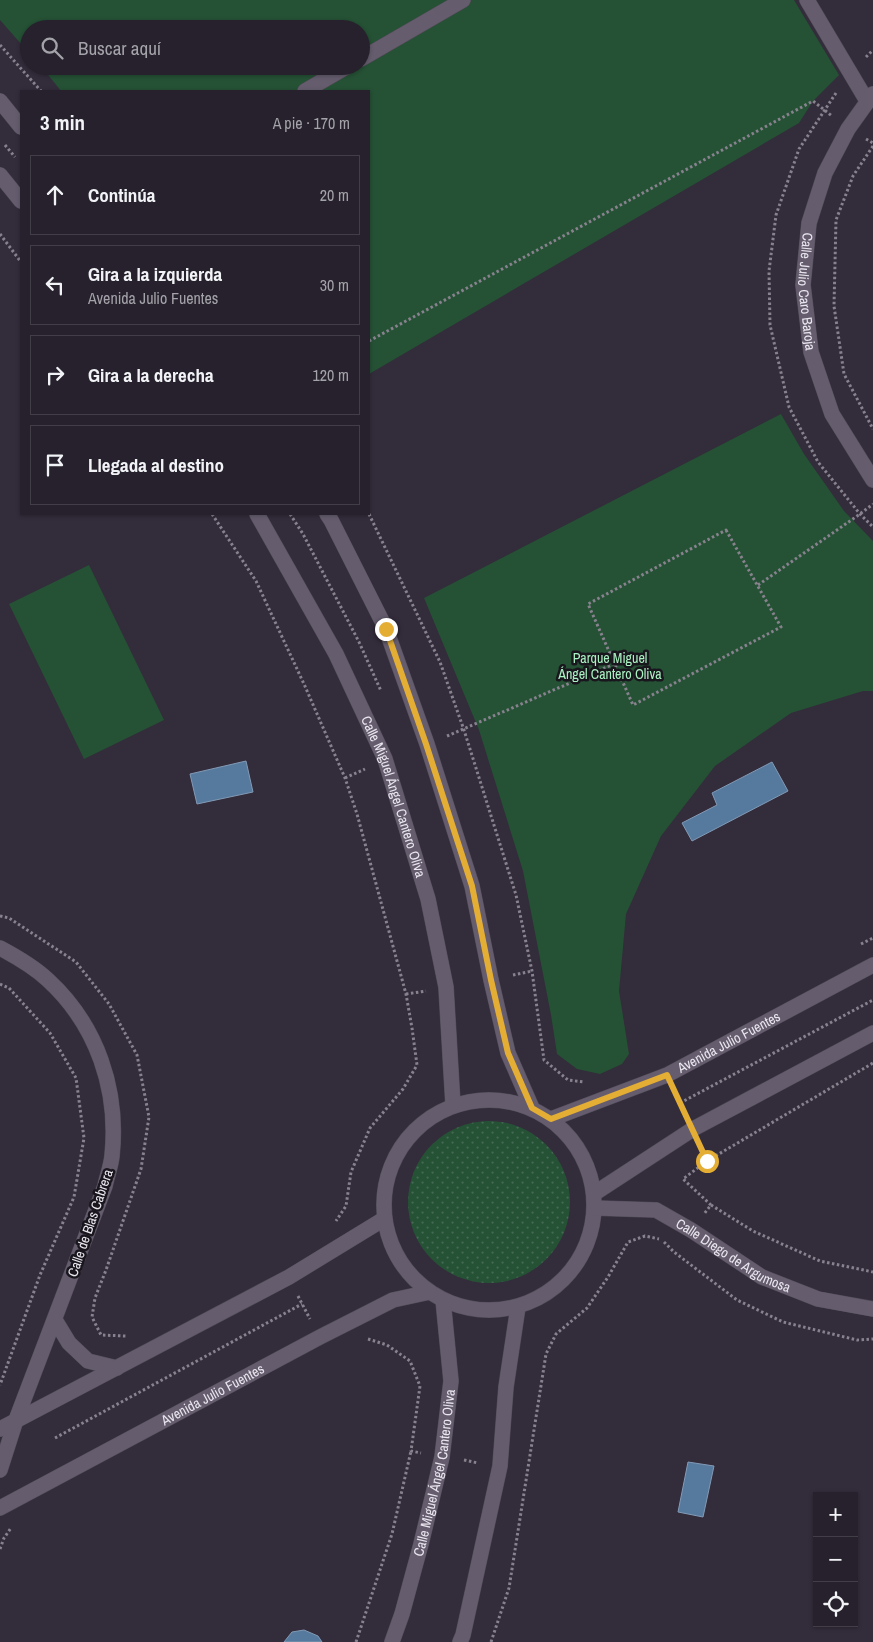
<!DOCTYPE html>
<html lang="es">
<head>
<meta charset="utf-8">
<style>
	:root { --surface:#26212c; --page:#2e2934; --text:#f1f3f6; --muted:#a4a3a9; --line:#423e48 }
	body { margin:0; font-family:"Archivo Narrow",sans-serif; background:var(--page); color:var(--text) }
	.controls { position:absolute; right:15px; bottom:15px; display:grid; overflow:hidden; border-radius:0px; box-shadow:0 1px 4px #0004 }
	.controls button { width:45px; height:45px; display:grid; place-items:center; padding:0; border:0; border-bottom:1px solid var(--line); background:var(--surface); color:var(--text); font:25px sans-serif }
	.stop { position:absolute; width:15px; height:15px; margin:-11px; border:4px solid #e4ae35; border-radius:50%; background:#fff }
	.stop.end { background:#e4ae35; border-color:#fff; box-shadow:0 1px 5px #0008 }
	.list { margin:0; padding:0; list-style:none }
	h2 { display:flex; justify-content:space-between; align-items:center; height:65px; margin:0; padding:0 20px; font-size:21px }
	h2 small { font-size:16px; font-weight:400; color:var(--muted) }
	.list li { display:grid; grid-template-columns:32px 1fr auto; gap:15px; align-items:center; box-sizing:border-box; height:80px; margin:0 10px 10px; padding:0 10px; border:1px solid var(--line); border-radius:0px }
	.list b { display:block; font-size:19px; white-space:nowrap }
	.list p { margin:0; font-size:16px; white-space:nowrap; color:var(--muted) }
	.list em { font-size:16px; font-style:normal; color:var(--muted) }
	.icon { flex:none; width:28px; height:28px; fill:none; stroke:currentColor; stroke-width:2; stroke-linecap:round; stroke-linejoin:round }
	.map { position:relative; flex:none; width:873px; height:1642px; overflow:hidden }
	.search { position:absolute; background:var(--surface); box-shadow:0 1px 4px #0004; left:20px; top:20px; width:350px; height:55px; display:flex; align-items:center; gap:12px; box-sizing:border-box; padding:0 18px; border-radius:28px; color:var(--muted); font-size:19px }
	.panel { position:absolute; background:var(--surface); box-shadow:0 1px 4px #0004; left:20px; top:90px; width:350px; height:425px; border-radius:0px }
	.map>svg:first-child { display:block }
	.green { fill:#255135 }
	.garden { fill:url(#garden-dots) }
	.water { fill:#567a9e; stroke:#829ab6 }
	.lines { fill:none; stroke-linecap:round; stroke-linejoin:round }
	.lane-casing { stroke:#514b57; stroke-width:16 }
	.street-casing { stroke:#514b57; stroke-width:16 }
	.path { stroke:#87828e; stroke-width:3; stroke-dasharray:2.5 2.5; stroke-linecap:butt }
	.lane { stroke:#655d6e; stroke-width:15 }
	.street { stroke:#655d6e; stroke-width:15 }
	.route { stroke:#e4ae35; stroke-width:6 }
	.labels { text-anchor:middle; dominant-baseline:central; stroke-width:5; stroke-linejoin:round; paint-order:stroke }
	.street-label { font-size:14px; fill:#eae6ef; stroke:#19161d }
	.park-label { font-size:14px; fill:#a9f2c1; stroke:#19161d }
</style>
</head>
<body>
<div class="map">
<svg width="873" height="1642" viewBox="0 0 873 1642">
	<defs>
		<pattern id="garden-dots" width="8" height="8" patternUnits="userSpaceOnUse" patternTransform="scale(1.25)"><rect width="8" height="8" fill="#255135"/><path d="M2 2h.1M6 6h.1" fill="none" stroke="#456a53" stroke-width="1.8" stroke-linecap="round"/></pattern>
	</defs>
	<rect width="100%" height="100%" fill="#332c3b"/>
	<g class="green">
		<polygon points="0,0 794,0 839,75 813,101 799,123 369,374 369,91 61,91 41,66 361,66 361,29 29,29 29,53 0,20"/>
		<polygon points="781,414 804,454 844,511 873,541 873,691 863,691 791,713 715,766 661,836 626,914 619,991 629,1054 622,1064 600,1074 577,1069 557,1054 551,1015 523,871 479,730 424,598"/>
		<polygon points="89,565 164,720 84,759 9,604"/>
	</g>
	<circle class="garden" cx="489" cy="1202" r="81"/>
	<g class="water">
		<polygon points="246,761 253,792 197,804 190,774"/>
		<polygon points="772,762 788,791 692,841 682,823 717,805 712,793"/>
		<polygon points="688,1462 714,1466 703,1517 678,1512"/>
		<polygon points="304,1630 318,1636 322,1642 284,1642 292,1632"/>
	</g>
	<g class="lines">
		<defs>
			<g id="lane">
				<polyline points="361,59 463,0"/>
				<polyline points="305,91 348,66"/>
			</g>
			<g id="street">
				<polyline points="807,0 867,101"/>
				<path id="s1" d="M 873,94 L 848,129 L 825,173 L 809,223 L 803,285 L 811,352 L 832,414 L 873,480"/>
				<polyline points="0,101 21,127"/>
				<polyline points="0,175 21,201"/>
				<path id="s2" d="M 257,514 L 336,654 L 385,759 L 428,899 L 446,987 L 453,1105"/>
				<polyline points="327,514 331,520 386,629 427,744 472,886 491,980 508,1053 532,1108"/>
				<path d="M 0,948 C 17,957 33,966 48,980 C 97,1025 119,1090 112,1156 C 111,1166 107,1176 105,1186 L 16,1420 L 0,1470"/>
				<circle cx="489" cy="1205" r="105"/>
				<path id="s3" d="M 551,1119 L 667,1075 L 873,965"/>
				<polyline points="595,1193 693,1129 873,1033"/>
				<path id="s4" d="M 595,1208 L 656,1210 L 691,1230 L 762,1277 L 818,1299 L 873,1309"/>
				<polyline points="55,1320 69,1343 88,1361 117,1368"/>
				<polyline points="0,1429 289,1277 384,1219"/>
				<path id="s5" d="M 0,1508 L 320,1337 L 393,1300 L 430,1292"/>
				<path id="s6" d="M 392,1642 L 402,1614 L 421,1544 L 442,1457 L 451,1381 L 443,1300"/>
				<polyline points="460,1642 463,1635 500,1466 506,1387 518,1307"/>
			</g>
		</defs>
		<use href="#lane" class="lane-casing"/>
		<use href="#street" class="street-casing"/>
		<g class="path">
			<polyline points="0,45 41,91"/>
			<polyline points="866,57 873,50"/>
			<polyline points="836,93 799,149 776,215 769,271 770,325 789,407 818,462 860,514 873,527"/>
			<polyline points="866,139 873,143"/>
			<polyline points="5,145 15,157"/>
			<polyline points="873,146 853,176 836,220 834,306 844,374 873,429"/>
			<polyline points="0,234 21,262"/>
			<polyline points="369,341 813,101 832,116"/>
			<polyline points="212,514 256,581 304,684 345,778 357,814 406,994 412,1028 417,1065 403,1089 370,1128 351,1172 346,1206 336,1221"/>
			<polyline points="290,514 303,534 359,642 381,691"/>
			<polyline points="369,514 440,662 464,730 516,895 532,971 544,1060 568,1080 584,1082"/>
			<polygon points="726,530 781,627 633,705 588,604"/>
			<polyline points="758,585 860,514 873,504"/>
			<polyline points="447,736 614,664"/>
			<polyline points="345,778 365,769"/>
			<polyline points="0,916 9,918 76,962 109,1004 137,1055 149,1117 141,1169 106,1270 95,1298 92,1317 101,1335 126,1336"/>
			<polyline points="861,944 873,938"/>
			<polyline points="513,975 532,971"/>
			<polyline points="0,984 9,988 50,1033 76,1078 84,1138 74,1197 40,1275 0,1385"/>
			<polyline points="406,994 426,991"/>
			<polyline points="676,1094 683,1109"/>
			<polyline points="680,1103 873,1000"/>
			<polyline points="701,1148 707,1161 683,1179 711,1205 704,1214"/>
			<polyline points="707,1161 873,1063"/>
			<polyline points="711,1205 753,1231 820,1261 873,1272"/>
			<polyline points="664,1242 674,1252 737,1300 783,1322 857,1340 873,1339"/>
			<polyline points="298,1296 310,1319"/>
			<polyline points="368,1339 387,1345 410,1361 420,1386 411,1451 421,1453"/>
			<polyline points="55,1438 302,1304"/>
			<polyline points="464,1460 478,1463"/>
			<polyline points="0,1549 4,1538 11,1528"/>
			<polyline points="356,1642 392,1534 411,1451"/>
			<polyline points="491,1642 509,1588 546,1354 556,1334 587,1308 608,1277 628,1242 645,1236 659,1239"/>
		</g>
		<use href="#lane" class="lane"/>
		<use href="#street" class="street"/>
	</g>
	<g class="lines">
		<polyline class="route" points="386,629 426,744 472,886 491,980 508,1053 532,1108 551,1119 667,1075 707,1161"/>
	</g>
	<g class="labels">
		<g class="street-label">
			<text stroke="none"><textPath href="#s1" startOffset="214">Calle Julio Caro Baroja</textPath></text>
			<text stroke="none"><textPath href="#s2" startOffset="315">Calle Miguel Ángel Cantero Oliva</textPath></text>
			<text stroke="none"><textPath href="#s3" startOffset="194">Avenida Julio Fuentes</textPath></text>
			<text transform="translate(90 1223) rotate(-71)">Calle de Blas Cabrera</text>
			<text stroke="none"><textPath href="#s4" startOffset="151">Calle Diego de Argumosa</textPath></text>
			<text stroke="none"><textPath href="#s5" startOffset="241">Avenida Julio Fuentes</textPath></text>
			<text stroke="none"><textPath href="#s6" startOffset="175">Calle Miguel Ángel Cantero Oliva</textPath></text>
		</g>
		<g class="park-label">
			<text x="610" y="658">Parque Miguel<tspan x="610" dy="16">Ángel Cantero Oliva</tspan></text>
		</g>
	</g>
</svg>
<div class="controls">
<button>+</button>
<button>−</button>
<button><svg class="icon" aria-label="locate" viewBox="0 0 24 24"><circle cx="12" cy="12" r="6"/><path d="M12 2v4M12 18v4M2 12h4M18 12h4"/></svg></button>
</div>
<div class="stop" style="left:707px;top:1161px"></div>
<div class="stop end" style="left:386px;top:629px"></div>
<div class="search"><svg class="icon" aria-label="search" viewBox="0 0 24 24"><circle cx="10" cy="10" r="6"/><path d="M15 15l6 6"/></svg>Buscar aquí</div>
<section class="panel">
<h2>3 min<small>A pie · 170 m</small></h2>
<ul class="list">
<li><svg class="icon" aria-label="ahead" viewBox="0 0 24 24"><path d="M12 20V5M6 11l6-6 6 6"/></svg><div><b>Continúa</b></div><em>20 m</em></li>
<li><svg class="icon" aria-label="left" viewBox="0 0 24 24"><path d="M17 20v-9H6M10 6l-5 5 5 5"/></svg><div><b>Gira a la izquierda</b><p>Avenida Julio Fuentes</p></div><em>30 m</em></li>
<li><svg class="icon" aria-label="right" viewBox="0 0 24 24"><path d="M7 20v-9h11M14 6l5 5-5 5"/></svg><div><b>Gira a la derecha</b></div><em>120 m</em></li>
<li><svg class="icon" aria-label="arrive" viewBox="0 0 24 24"><path d="M6 21V4h12l-3 4 3 4H6"/></svg><div><b>Llegada al destino</b></div></li>
</ul>
</section>
</div>
</body>
</html>
